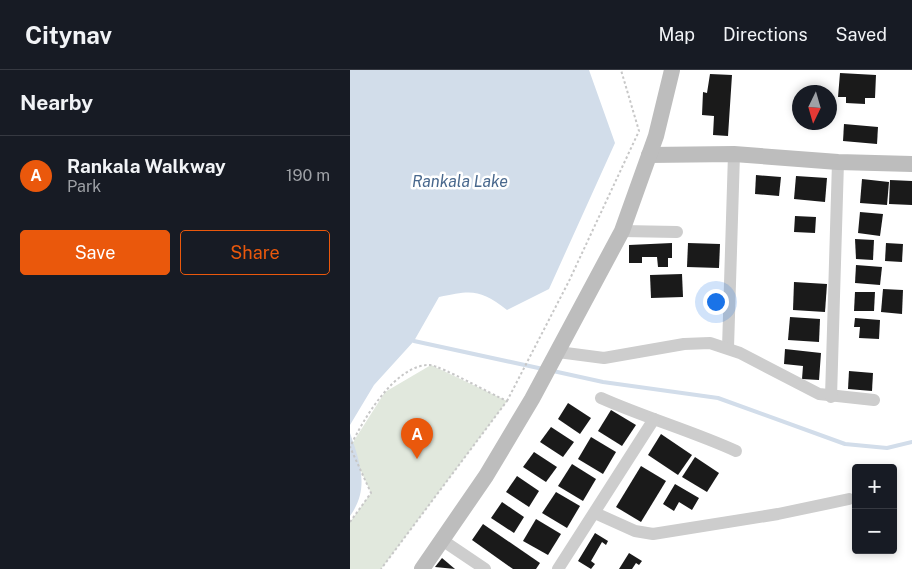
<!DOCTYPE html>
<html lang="en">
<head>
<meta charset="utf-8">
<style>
	:root { --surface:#171b24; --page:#242831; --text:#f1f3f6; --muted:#9ea1a6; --line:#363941; --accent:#ea580c }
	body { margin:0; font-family:"Public Sans",sans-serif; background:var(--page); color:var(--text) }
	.controls { position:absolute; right:15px; bottom:15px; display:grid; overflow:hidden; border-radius:5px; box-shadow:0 2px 8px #0003 }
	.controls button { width:45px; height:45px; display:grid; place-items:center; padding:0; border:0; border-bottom:1px solid var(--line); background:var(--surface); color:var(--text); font:25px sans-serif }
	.compass { position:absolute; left:442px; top:15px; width:45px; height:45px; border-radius:50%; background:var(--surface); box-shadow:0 2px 8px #0003; rotate:185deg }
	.you { position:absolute; left:365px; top:231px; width:18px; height:18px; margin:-12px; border:4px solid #fff; border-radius:50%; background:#1a73e8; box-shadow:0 0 0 8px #1a73e833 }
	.badge { display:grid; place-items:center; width:32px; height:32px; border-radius:50%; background:var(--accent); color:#fff; font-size:16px; font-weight:700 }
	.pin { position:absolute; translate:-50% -41px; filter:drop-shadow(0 1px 2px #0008) }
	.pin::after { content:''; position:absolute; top:26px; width:18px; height:15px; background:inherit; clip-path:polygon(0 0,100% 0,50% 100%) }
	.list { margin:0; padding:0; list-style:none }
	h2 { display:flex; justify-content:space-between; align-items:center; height:65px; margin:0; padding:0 20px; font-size:21px }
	h2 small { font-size:16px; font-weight:400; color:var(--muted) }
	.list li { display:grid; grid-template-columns:32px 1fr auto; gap:15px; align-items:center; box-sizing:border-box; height:80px; padding:0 20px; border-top:1px solid var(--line) }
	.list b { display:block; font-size:19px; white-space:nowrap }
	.list p { margin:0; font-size:16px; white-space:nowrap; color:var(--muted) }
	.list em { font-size:16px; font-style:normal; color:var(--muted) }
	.actions { display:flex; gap:10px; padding:15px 20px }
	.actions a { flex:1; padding:11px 0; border:1px solid var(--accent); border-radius:5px; text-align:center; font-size:18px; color:var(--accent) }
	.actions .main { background:var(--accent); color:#fff }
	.map { position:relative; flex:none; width:562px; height:499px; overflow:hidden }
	header { display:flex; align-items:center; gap:30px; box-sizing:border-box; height:70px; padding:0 25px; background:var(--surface); border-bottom:1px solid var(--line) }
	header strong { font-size:24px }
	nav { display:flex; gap:28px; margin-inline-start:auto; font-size:18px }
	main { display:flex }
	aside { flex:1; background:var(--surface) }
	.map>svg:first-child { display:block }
	.green { fill:#e1e8dd }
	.water { fill:#d2ddea }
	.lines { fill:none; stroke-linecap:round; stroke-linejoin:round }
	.stream { stroke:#d2ddea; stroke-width:4 }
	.building { fill:#1a1a1a }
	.path { stroke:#c7c7c7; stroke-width:2; stroke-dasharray:2.5 2.5; stroke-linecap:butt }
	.street { stroke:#cdcdcd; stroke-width:12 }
	.secondary { stroke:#bdbdbd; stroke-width:16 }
	.labels { text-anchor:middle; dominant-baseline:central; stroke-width:5; stroke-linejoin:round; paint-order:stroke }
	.water-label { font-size:16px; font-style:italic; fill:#49688d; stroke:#fff }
</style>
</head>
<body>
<header>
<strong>Citynav</strong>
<nav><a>Map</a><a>Directions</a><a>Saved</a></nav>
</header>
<main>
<aside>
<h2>Nearby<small></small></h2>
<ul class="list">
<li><span class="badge">A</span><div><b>Rankala Walkway</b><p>Park</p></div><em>190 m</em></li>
</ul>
<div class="actions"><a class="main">Save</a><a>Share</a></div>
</aside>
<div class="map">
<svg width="562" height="499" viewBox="0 0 562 499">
	<rect width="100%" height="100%" fill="#fff"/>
	<polygon class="green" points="81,295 157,331 31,499 0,499 0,452 21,423 0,377 35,322"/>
	<g class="water">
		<path d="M 0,0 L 239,0 L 265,73 L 199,219 L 157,240 C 130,219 122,220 89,227 L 64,271 L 24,315 L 0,355 Z"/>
		<path d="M 0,363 C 10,392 20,419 0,446 Z"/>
	</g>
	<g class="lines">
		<g class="stream">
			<polyline points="64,271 193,299"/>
			<polyline points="203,301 253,312 368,328 495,374 537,378 562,372"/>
		</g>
	</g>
	<g class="building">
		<polygon points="490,3 526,5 525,28 515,28 515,34 496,33 496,27 488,27"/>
		<polygon points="360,4 382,5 378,66 363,65 364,46 352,45 353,22 357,23"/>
		<polygon points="494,54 528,57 527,74 493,71"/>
		<polygon points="406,105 431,107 429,126 405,124"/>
		<polygon points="446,106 477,108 475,132 444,129"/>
		<polygon points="512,109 539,112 537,135 510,133"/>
		<polygon points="540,110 562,111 562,135 539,134"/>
		<polygon points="510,142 533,144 530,166 508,163"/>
		<polygon points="445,146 466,147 465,163 444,162"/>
		<polygon points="505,169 524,170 523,190 506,189"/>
		<polygon points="322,173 322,188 318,188 318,197 308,197 307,187 292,187 292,193 279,193 279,175"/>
		<polygon points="338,173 370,174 369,198 337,197"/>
		<polygon points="536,173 553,174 552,192 535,191"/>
		<polygon points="506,195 532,197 530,215 505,213"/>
		<polygon points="332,204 333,227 301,228 300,205"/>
		<polygon points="444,212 477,214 475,242 443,240"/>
		<polygon points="533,219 553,220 552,244 531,242"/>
		<polygon points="505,222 525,222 524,241 504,241"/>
		<polygon points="440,247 470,249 469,272 438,270"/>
		<polygon points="505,248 530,250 529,269 509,268 510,257 504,257"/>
		<polygon points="435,279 471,283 469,310 452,309 453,296 434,294"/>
		<polygon points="499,301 523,303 522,321 498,319"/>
		<polygon points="218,333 241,348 230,364 208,349"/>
		<polygon points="261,340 286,355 272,376 248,361"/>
		<polygon points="201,357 224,372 213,387 190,372"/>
		<polygon points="311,364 342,385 328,405 298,385"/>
		<polygon points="241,367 266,382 253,404 228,389"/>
		<polygon points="184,382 207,397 196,412 173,397"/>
		<polygon points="345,387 369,403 357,422 332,407"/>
		<polygon points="222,394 246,409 233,431 208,416"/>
		<polygon points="291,396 316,411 291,452 266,437"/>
		<polygon points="167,406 189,421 179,437 156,422"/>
		<polygon points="325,414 349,428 342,440 329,432 324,441 313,434"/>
		<polygon points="206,422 230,436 217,458 192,443"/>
		<polygon points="152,432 174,447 164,463 141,448"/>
		<polygon points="186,449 211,464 198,485 173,471"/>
		<polygon points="133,454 190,493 186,499 163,499 122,470"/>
		<polygon points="245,463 258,471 256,475 252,472 241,491 245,494 241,499 228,491"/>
		<polygon points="279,483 292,491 289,495 286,493 282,499 269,499"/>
		<polygon points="92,488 105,499 85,497"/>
	</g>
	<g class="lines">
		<g class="path">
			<polyline points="157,331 219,211 289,61 271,0"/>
			<path d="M 0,452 L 21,423 L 0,377 C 13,350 45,294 80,295 C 91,296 143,325 157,331 L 31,499"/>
		</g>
		<g class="street">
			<polyline points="272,161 327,162"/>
			<polyline points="378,278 384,84"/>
			<polyline points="208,282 254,288 334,274 360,273 390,283 469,324 524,330"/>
			<polyline points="481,327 488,92"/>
			<path d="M 251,328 C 296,348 342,361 386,381"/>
			<polyline points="245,443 285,461 303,464 428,444 499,429"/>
			<polyline points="92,470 135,499"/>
			<polyline points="208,499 304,349"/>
		</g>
		<g class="secondary">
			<polyline points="299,85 384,84 488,92 562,94"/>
			<polyline points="72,499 136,406 182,329 272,161 306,66 322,0"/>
		</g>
	</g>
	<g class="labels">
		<g class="water-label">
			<text x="110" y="111">Rankala Lake</text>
		</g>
	</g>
</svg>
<div class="controls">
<button>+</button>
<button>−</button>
</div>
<svg class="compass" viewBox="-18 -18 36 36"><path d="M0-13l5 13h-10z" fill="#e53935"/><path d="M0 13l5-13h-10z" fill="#9ea1a6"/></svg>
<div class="you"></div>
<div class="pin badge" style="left:67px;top:389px">A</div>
</div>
</main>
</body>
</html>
